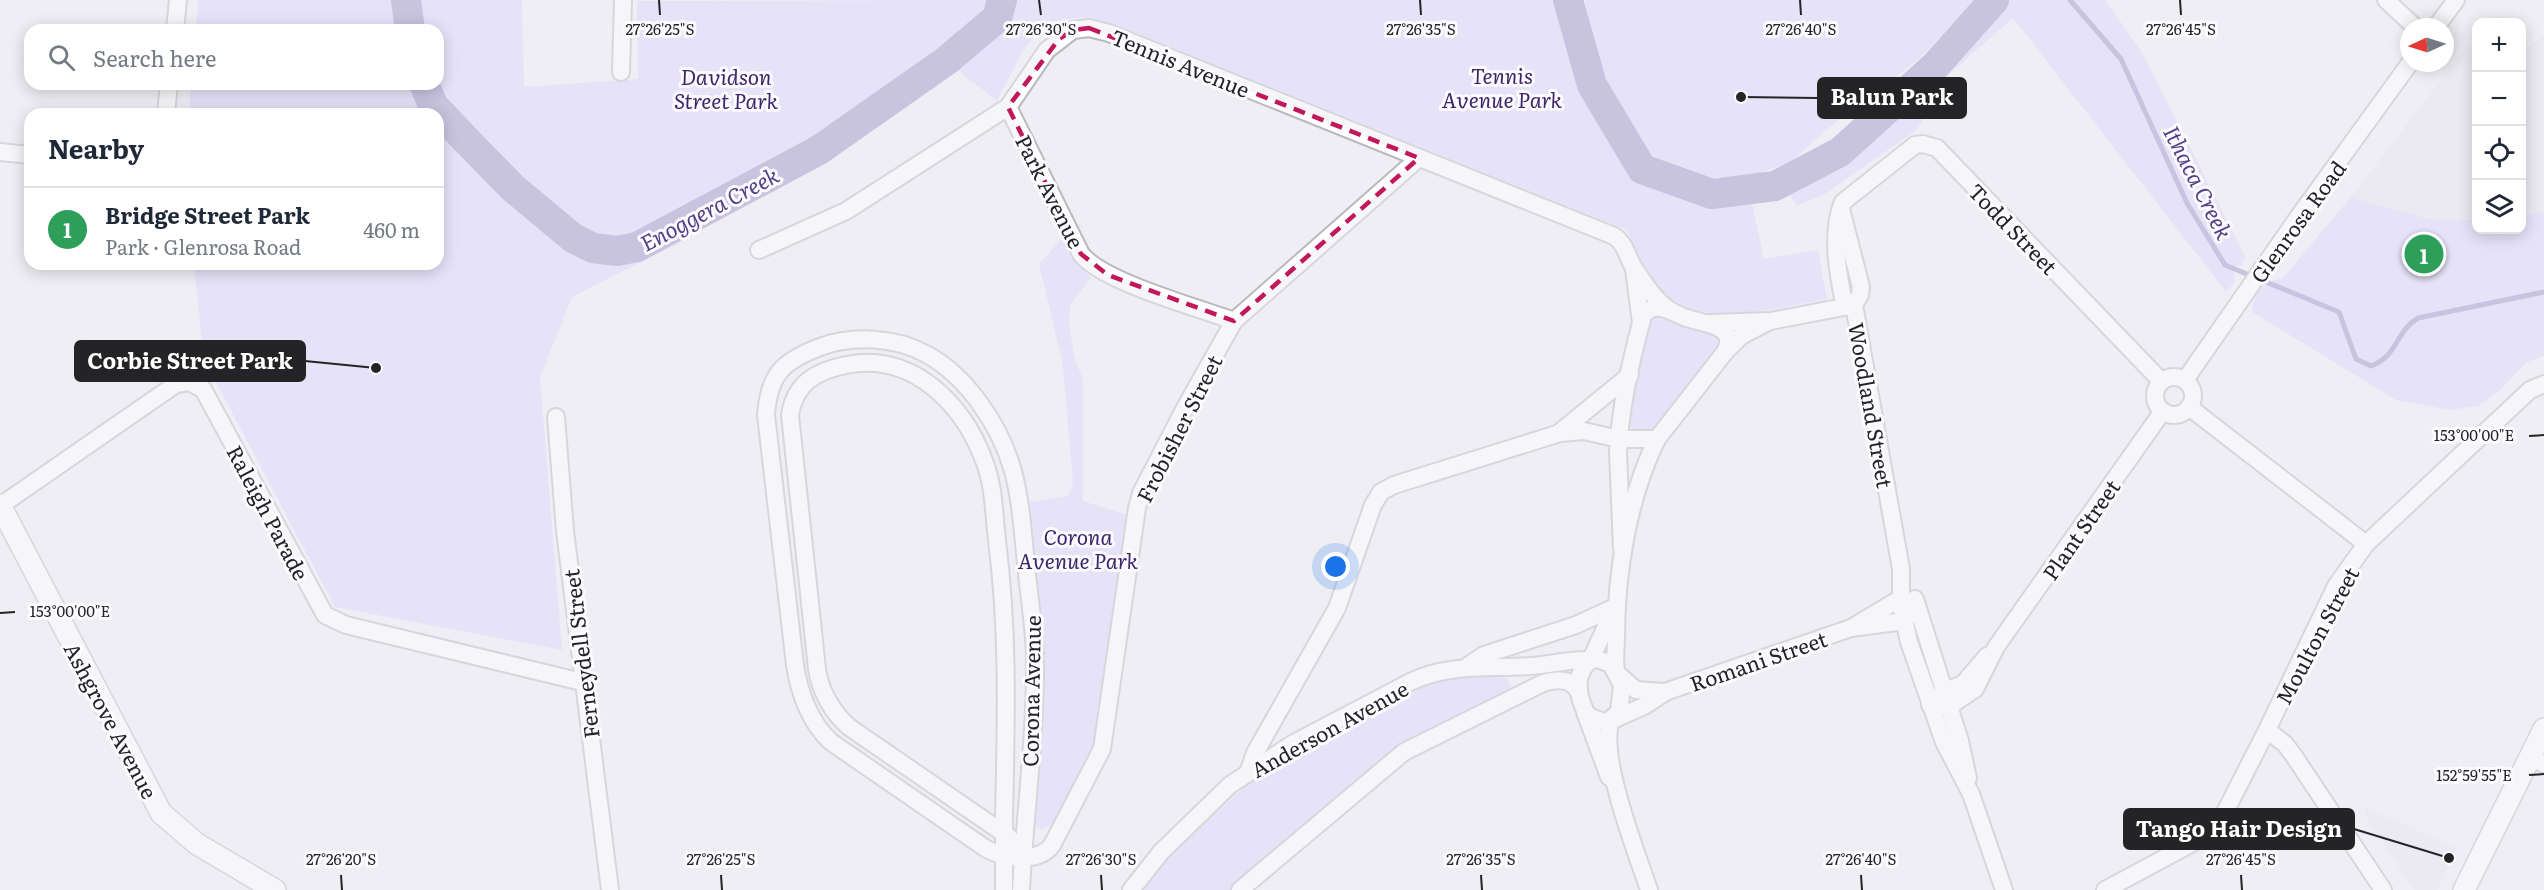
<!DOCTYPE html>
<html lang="en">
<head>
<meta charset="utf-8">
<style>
	:root { --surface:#fff; --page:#f6f6f7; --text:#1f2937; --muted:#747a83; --line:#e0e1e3; --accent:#111827 }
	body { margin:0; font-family:Literata,serif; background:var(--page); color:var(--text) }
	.controls { position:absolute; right:18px; top:18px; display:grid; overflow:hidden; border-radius:12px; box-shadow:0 3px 15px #0003 }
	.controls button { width:54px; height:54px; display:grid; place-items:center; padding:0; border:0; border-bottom:2px solid var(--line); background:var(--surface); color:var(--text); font:30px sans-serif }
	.compass { position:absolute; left:2400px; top:18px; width:54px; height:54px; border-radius:50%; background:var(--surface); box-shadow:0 3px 15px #0003; rotate:266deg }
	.you { position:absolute; left:1336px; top:567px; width:21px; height:21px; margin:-15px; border:4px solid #fff; border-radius:50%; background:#1a73e8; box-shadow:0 0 0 9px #1a73e833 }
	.badge { display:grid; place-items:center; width:39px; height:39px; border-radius:50%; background:var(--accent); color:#fff; font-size:20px; font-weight:700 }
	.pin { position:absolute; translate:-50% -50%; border:3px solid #fff; box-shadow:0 2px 6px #0006 }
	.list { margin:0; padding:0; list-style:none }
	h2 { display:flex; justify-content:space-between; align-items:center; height:78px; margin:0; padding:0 24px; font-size:26px }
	h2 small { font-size:20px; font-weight:400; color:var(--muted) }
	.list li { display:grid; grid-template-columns:39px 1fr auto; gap:18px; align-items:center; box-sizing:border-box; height:84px; padding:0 24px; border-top:2px solid var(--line) }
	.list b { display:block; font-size:22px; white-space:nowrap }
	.list p { margin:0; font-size:20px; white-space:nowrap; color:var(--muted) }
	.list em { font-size:20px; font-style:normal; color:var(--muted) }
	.icon { flex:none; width:33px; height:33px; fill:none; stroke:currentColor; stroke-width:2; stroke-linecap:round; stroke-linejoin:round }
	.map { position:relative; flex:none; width:2544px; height:890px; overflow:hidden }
	.search { position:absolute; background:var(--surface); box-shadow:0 3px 15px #0003; left:24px; top:24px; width:420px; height:66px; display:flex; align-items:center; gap:15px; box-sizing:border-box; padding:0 21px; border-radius:18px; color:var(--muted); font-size:22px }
	.panel { position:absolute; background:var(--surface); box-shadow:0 3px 15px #0003; left:24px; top:108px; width:420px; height:162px; border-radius:18px }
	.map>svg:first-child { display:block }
	.built { fill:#e7e4f2 }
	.green { fill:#dcd3fc }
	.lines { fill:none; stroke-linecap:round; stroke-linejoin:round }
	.stream { stroke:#9a8ec6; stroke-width:5 }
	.river { stroke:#9a8ec6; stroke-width:30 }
	.minor-casing { stroke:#b9b8be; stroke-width:20 }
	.major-casing { stroke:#b9b8be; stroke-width:24 }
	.minor { stroke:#fff; stroke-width:16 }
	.major { stroke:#fff; stroke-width:21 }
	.marked { fill:none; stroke:#c2185b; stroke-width:4.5; stroke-dasharray:12 8; stroke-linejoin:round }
	.ticks { fill:none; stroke:#242426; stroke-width:2 }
	.labels { text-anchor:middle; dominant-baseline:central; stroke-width:6; stroke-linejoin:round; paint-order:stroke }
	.street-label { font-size:21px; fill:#242426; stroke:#fcfbff }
	.park-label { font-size:21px; font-style:italic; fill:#3c2669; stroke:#fcfbff }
	.water-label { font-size:22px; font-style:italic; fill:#544085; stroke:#fcfbff }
	.ticks-label { font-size:15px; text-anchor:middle; fill:#242426; stroke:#fcfbff; stroke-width:6; stroke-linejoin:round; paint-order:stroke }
	.leader { fill:none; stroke:#242426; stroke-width:2 }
	.callout-dot { fill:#242426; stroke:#fcfbff; stroke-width:2 }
	.callout { fill:#242426; stroke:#242426; stroke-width:2 }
	.callout-label { font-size:22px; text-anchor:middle; font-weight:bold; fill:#fff }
</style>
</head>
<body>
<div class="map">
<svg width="2544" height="890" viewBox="0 0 2544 890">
	<rect width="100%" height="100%" fill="#efeef4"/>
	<g class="built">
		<polygon points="2544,36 2544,211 2522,217 2522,50"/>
		<polygon points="2467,46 2476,48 2476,220 2427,219 2351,197"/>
		<polygon points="2367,808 2457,848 2437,890 2414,890 2364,814"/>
	</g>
	<g class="green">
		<polygon points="198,0 522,0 524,87 638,79 637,1 992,0 987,21 821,135 701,198 683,241 572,297 540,377 562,650 335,607 204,360 194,264 438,264 438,114 189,114 191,84 438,84 438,30 196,30"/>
		<path d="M 1002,0 L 1568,0 L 1592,85 L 1642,169 L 1712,194 L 1775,186 L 1752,203 L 1764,259 L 1818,250 L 1827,299 C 1775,308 1700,332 1657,288 C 1643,273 1635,248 1627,230 L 1116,25 C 1037,3 1029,40 997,101 L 946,61 L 997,18 Z"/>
		<polygon points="1585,0 1975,0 1921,57 1826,130 1792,161 1754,175 1708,178 1676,174 1644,157 1622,110 1599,70"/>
		<path d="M 2000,0 L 2105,0 L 2141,51 L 2245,256 L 2242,265 L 2235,267 L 2234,283 L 2226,292 L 2013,18 L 1940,82 L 1926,116 L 1915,131 L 1825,194 L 1796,206 L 1787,188 C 1803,180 1821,173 1836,162 C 1898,115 1946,55 2000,0 Z"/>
		<path d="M 2351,197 L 2427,219 L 2476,220 L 2476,230 L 2522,230 L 2522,217 L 2544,211 L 2544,356 L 2527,362 L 2499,391 L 2478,406 L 2450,410 L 2396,400 L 2252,312 C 2252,293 2266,281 2283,278 Z"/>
		<polygon points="1062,238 1072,256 1091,278 1070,305 1069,324 1074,356 1083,380 1083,501 1130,516 1097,742 1069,799 1053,824 1042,830 1035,824 1043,656 1028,502 1068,496 1073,483 1063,365 1039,264"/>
		<polygon points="1658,314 1712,331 1720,339 1720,346 1656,427 1652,431 1636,433 1630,427 1629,416 1648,319"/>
		<polygon points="1475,674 1507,678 1510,684 1509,689 1414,739 1233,890 1137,890 1158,864 1246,786 1422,685 1452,677"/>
	</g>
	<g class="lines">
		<path class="stream" d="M 2070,0 L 2121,59 L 2187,203 L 2225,265 L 2339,312 L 2356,359 L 2371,366 C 2399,355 2395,332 2418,318 L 2544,292"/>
		<g class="river">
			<polyline points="406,0 410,30"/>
			<polyline points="1568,0 1592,85 1642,169 1712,194 1775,186 1840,152 1936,65 1994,0"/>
			<polyline points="424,84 433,105 465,139 513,188 573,238 593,248 617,251 637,247 819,150 946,61 997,18 1002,0"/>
		</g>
		<defs>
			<g id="minor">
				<polyline points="2386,0 2415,27"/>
				<polyline points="2436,27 2456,0"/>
				<polyline points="175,30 178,0"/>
				<polyline points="621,72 623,0"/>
				<path d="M 1008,107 L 1081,254 C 1103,282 1196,307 1234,321"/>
				<polyline points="166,114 169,84"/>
				<polyline points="0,152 30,155"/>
				<polyline points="1841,209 1861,287 1860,295 1854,305 1901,569 1901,605 1909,642 1944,742 1971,794 2004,890"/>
				<path d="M 759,250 L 846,211 L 1008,107 L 1047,50 L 1073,30 L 1089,28 L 1109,33 L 1614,236 C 1626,244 1627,257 1634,268 C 1644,283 1655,301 1671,311"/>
				<polyline points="1634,269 1641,323"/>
				<path d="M 1845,307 C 1838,276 1830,232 1843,202 L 1915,145 L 1923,144 L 1937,148 L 2161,381"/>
				<polyline points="1709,323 1771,321 1854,305"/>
				<polyline points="1725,352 1741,336 1768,322"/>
				<circle cx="2174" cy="396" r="19"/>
				<polyline points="2185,380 2299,216 2410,63"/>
				<polyline points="2189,407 2366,544"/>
				<polyline points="556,417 565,531 610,890"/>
				<polyline points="1560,432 1630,375"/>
				<polyline points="0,506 176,384 189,382 203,389 325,615 346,625 582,682"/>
				<polyline points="1915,599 1960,741 1968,778"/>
				<path d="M 1594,658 L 1611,664 L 1622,685 L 1619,712 L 1606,723 L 1588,716 C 1577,697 1572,671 1594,658 Z"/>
				<polyline points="1591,659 1614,609"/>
				<polyline points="1469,665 1484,655 1576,625 1615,607"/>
				<path d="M 1616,670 C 1614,659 1616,649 1616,638 C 1616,573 1628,498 1657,439"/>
				<polyline points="1620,676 1636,690 1665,692 1851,628 1904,621 1917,607 1901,598 1851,628"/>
				<polyline points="1937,698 1943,692 1963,684 1987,656"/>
				<polyline points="1930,705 1948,707 1975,689 1996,647 2163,411"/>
				<polyline points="1585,712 1609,777"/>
				<polyline points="1613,720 1644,706 1664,693"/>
				<path d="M 1611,721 C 1598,755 1637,854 1649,890"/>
				<polyline points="2267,730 2285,744 2294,756 2383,890"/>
				<polyline points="2529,757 2544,764"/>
				<path d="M 1248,773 L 1255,753 L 1337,608 L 1373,505 L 1381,492 L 1394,485 L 1560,433 L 1584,431 L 1619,439 L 1657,439 L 1725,352 C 1739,325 1703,324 1687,318 C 1676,315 1666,306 1655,308 C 1649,309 1646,312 1643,316 C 1631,359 1620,408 1618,453 L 1622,548"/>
				<path d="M 1004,890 C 1004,866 1004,842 1004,818 C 1006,722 1009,636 997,540 C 994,515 994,487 985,463 C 964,405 913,351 846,365 C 816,371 795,383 790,415 L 817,669 C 820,691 833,713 849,727 L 1009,837 L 1023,856"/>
				<path d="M 1021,890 C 1025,812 1036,733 1035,655 C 1034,625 1029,595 1026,565 C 1023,533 1021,501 1013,471 C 1000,425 967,376 926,354 C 895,337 853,335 820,347 C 783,361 769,374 766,415 L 795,665 C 799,692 810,723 831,742 L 985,848 C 1002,858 1039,864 1052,845 L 1102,749 L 1137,508 L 1141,493 L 1186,406 L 1234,321 L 1419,158"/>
				<path d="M 1131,890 L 1161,852 L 1230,785 L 1292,744 L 1410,682 C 1450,663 1488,669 1530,666 C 1550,665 1569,659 1590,660"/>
				<path d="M 1240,890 L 1404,752 L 1543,683 C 1557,679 1571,678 1578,691"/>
				<polyline points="2105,890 2209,834 2221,820 2267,730 2336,586 2366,544 2530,390 2544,384"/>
			</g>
			<g id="major">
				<polyline points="0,505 161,813 197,844 275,890"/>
				<polyline points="2464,890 2544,729"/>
			</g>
		</defs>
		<use href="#minor" class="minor-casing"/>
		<use href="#major" class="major-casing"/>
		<use href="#minor" class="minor"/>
		<use href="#major" class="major"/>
	</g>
	<path d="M0 0H2544V890H0ZM 1089,28 L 1419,158 L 1234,321 L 1108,275 L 1081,254 L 1008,107 L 1059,39 L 1073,30 Z" fill="#efeef4" fill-opacity=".55" fill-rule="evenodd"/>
	<path class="marked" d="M 1089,28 L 1419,158 L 1234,321 L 1108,275 L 1081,254 L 1008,107 L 1059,39 L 1073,30 Z"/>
	<path class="ticks" d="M 659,0 L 660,15M 1039,0 L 1041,15M 1420,0 L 1421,15M 1800,0 L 1801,15M 2180,0 L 2181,15M 2529,436 L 2544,435M 0,613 L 15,612M 2529,775 L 2544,774M 341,875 L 342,890M 721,875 L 722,890M 1101,875 L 1102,890M 1481,875 L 1482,890M 1861,875 L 1862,890M 2241,875 L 2242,890"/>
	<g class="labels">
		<g class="street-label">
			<text transform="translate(1181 62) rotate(22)">Tennis Avenue</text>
			<text transform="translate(1051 191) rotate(63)">Park Avenue</text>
			<text transform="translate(2297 221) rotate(-54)">Glenrosa Road</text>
			<text transform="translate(2014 228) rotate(46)">Todd Street</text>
			<text transform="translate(1872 405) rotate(80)">Woodland Street</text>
			<text transform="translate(1178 428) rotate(-63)">Frobisher Street</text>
			<text transform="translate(269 512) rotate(62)">Raleigh Parade</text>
			<text transform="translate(2080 529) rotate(-55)">Plant Street</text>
			<text transform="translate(2316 635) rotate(-62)">Moulton Street</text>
			<text transform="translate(580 654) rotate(-97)">Ferneydell Street</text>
			<text transform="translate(1758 660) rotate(-19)">Romani Street</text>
			<text transform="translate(1030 691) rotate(-89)">Corona Avenue</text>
			<text transform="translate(112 720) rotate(62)">Ashgrove Avenue</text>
			<text transform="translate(1329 728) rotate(-29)">Anderson Avenue</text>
		</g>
		<g class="park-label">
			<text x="1502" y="74">Tennis<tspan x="1502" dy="24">Avenue Park</tspan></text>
			<text x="726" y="75">Davidson<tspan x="726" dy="24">Street Park</tspan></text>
			<text x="1078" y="535">Corona<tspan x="1078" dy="24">Avenue Park</tspan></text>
		</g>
		<g class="water-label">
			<text transform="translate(2199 182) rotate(63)">Ithaca Creek</text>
			<text transform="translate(709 208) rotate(-28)">Enoggera Creek</text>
		</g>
	</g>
	<g class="ticks-label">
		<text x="660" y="35">27°26'25"S</text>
		<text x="1041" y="35">27°26'30"S</text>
		<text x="1421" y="35">27°26'35"S</text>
		<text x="1801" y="35">27°26'40"S</text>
		<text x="2181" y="35">27°26'45"S</text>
		<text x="2474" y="441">153°00'00"E</text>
		<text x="70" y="617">153°00'00"E</text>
		<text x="2474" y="781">152°59'55"E</text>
		<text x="341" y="865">27°26'20"S</text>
		<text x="721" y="865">27°26'25"S</text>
		<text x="1101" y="865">27°26'30"S</text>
		<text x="1481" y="865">27°26'35"S</text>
		<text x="1861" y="865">27°26'40"S</text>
		<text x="2241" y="865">27°26'45"S</text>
	</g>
	<path class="leader" d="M1741 97L1818 98M376 368L305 361M2449 858L2354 829"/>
	<g class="callout-dot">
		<circle cx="1741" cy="97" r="6"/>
		<circle cx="376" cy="368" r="6"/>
		<circle cx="2449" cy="858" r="6"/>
	</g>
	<g class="callout">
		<rect x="1818" y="78" width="148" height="40" rx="6"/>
		<rect x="75" y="341" width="230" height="40" rx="6"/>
		<rect x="2124" y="809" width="230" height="40" rx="6"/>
	</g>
	<g class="callout-label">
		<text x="1892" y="105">Balun Park</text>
		<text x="190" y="369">Corbie Street Park</text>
		<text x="2239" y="837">Tango Hair Design</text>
	</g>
</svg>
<div class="controls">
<button>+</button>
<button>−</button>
<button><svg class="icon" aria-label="locate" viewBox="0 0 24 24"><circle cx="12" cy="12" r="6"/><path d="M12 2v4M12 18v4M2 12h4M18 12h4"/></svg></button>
<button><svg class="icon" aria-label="layers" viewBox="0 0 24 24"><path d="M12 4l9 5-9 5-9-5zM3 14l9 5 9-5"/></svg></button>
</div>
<svg class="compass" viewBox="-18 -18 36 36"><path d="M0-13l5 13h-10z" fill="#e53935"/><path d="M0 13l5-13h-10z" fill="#747a83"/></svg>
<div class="you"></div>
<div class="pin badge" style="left:2424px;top:254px;background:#2e9e5b">1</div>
<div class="search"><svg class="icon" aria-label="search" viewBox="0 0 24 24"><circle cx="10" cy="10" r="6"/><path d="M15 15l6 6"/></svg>Search here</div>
<section class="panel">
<h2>Nearby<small></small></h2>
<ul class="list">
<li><span class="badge" style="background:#2e9e5b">1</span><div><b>Bridge Street Park</b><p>Park · Glenrosa Road</p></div><em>460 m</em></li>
</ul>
</section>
</div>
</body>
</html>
